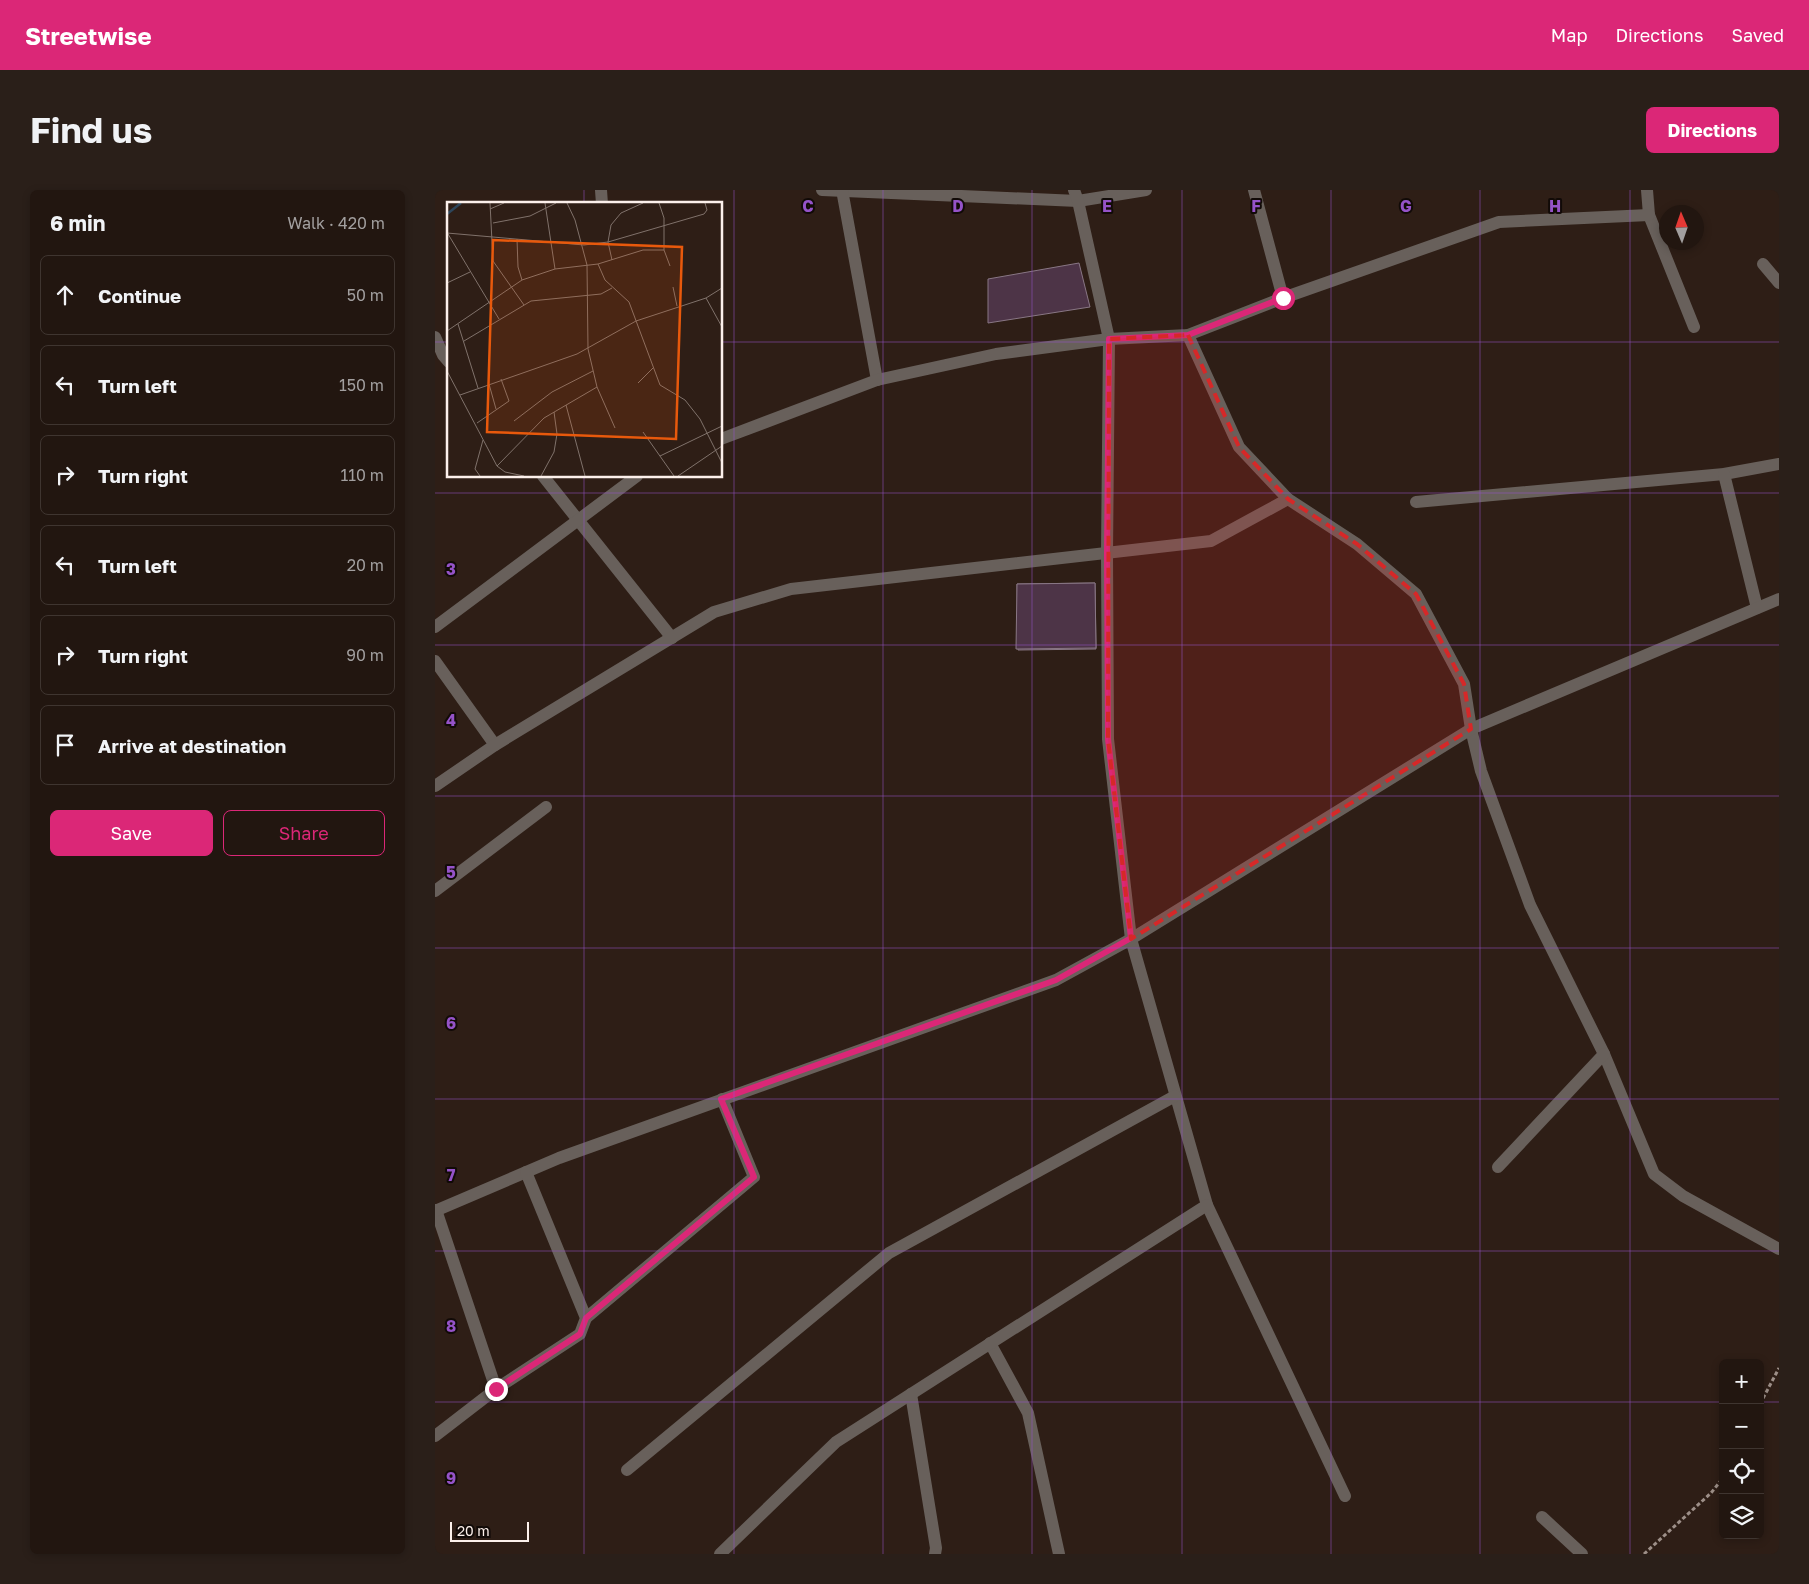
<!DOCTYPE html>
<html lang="en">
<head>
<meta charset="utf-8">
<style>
	:root { --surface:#221610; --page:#2a1f19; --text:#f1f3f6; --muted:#a29f9f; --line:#3f3530; --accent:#db2777 }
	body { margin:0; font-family:"Golos Text",sans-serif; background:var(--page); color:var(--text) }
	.controls { position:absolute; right:15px; bottom:15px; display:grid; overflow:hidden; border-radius:8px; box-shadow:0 2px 8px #0003 }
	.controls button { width:45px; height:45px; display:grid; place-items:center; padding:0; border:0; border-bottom:1px solid var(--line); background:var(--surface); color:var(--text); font:25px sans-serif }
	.compass { position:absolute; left:1224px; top:15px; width:45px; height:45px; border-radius:50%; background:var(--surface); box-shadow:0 2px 8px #0003; rotate:358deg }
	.scale { position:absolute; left:15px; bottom:12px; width:79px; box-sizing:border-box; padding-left:5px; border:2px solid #fcf0eb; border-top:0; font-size:14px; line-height:18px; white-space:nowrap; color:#fcf0eb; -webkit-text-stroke:4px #110a07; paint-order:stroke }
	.stop { position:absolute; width:15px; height:15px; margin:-11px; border:4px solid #db2777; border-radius:50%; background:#fff }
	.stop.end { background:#db2777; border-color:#fff; box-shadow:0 1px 5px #0008 }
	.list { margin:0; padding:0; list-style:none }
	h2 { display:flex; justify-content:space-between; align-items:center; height:65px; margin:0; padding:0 20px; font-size:21px }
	h2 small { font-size:16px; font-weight:400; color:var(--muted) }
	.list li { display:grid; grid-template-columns:32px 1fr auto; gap:15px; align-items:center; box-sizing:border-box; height:80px; margin:0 10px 10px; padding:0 10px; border:1px solid var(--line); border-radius:8px }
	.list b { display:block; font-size:19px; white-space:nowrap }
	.list em { font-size:16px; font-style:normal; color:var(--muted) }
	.actions { display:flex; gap:10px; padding:15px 20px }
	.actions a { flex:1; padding:11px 0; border:1px solid var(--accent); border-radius:8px; text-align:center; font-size:18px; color:var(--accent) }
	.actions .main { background:var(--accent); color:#fff }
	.icon { flex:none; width:28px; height:28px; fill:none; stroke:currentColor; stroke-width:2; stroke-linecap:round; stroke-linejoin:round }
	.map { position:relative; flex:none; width:1344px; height:1364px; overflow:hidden; border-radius:8px }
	header { display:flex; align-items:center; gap:30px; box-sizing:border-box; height:70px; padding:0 25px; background:var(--accent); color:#fff }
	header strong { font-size:24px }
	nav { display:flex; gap:28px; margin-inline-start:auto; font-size:18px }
	.intro { display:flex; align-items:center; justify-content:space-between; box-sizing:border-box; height:120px; padding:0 30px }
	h1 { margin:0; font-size:35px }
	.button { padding:12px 22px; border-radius:8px; background:var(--accent); color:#fff; font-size:18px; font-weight:700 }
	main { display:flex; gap:30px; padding:0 30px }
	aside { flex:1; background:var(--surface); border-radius:8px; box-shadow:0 2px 8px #0003 }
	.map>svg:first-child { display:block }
	.building { fill:#4d3447; stroke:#897785 }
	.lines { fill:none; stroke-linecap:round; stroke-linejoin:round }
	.path { stroke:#9d8f88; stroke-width:3; stroke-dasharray:4 2.5; stroke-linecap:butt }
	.lane { stroke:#68605b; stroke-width:12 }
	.street { stroke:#68605b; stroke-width:12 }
	.route { stroke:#db2777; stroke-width:6 }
	.marked { fill:#d62828; fill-opacity:0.2; stroke:#d62828; stroke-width:4; stroke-dasharray:10 6; stroke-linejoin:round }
	.grid { fill:none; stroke:#9553c8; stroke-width:1; stroke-opacity:0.55 }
	.inset-river { fill:none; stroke:#2e465b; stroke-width:2.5 }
	.inset-road { fill:none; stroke:#80726b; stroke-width:1 }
	.view { fill:#e8590c; fill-opacity:0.15; stroke:#e8590c; stroke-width:2.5 }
	.inset-edge { fill:none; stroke:#fcf0eb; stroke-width:2.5 }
	.grid-label { font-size:16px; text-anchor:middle; font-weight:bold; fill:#9553c8; stroke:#110a07; stroke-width:4; stroke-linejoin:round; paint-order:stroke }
</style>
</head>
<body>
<header>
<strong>Streetwise</strong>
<nav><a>Map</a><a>Directions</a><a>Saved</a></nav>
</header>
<div class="intro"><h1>Find us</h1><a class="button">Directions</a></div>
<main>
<aside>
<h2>6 min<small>Walk · 420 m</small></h2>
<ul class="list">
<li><svg class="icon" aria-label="ahead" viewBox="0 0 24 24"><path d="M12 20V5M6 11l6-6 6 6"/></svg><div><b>Continue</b></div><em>50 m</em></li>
<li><svg class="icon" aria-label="left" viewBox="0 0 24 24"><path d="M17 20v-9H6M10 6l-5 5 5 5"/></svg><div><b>Turn left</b></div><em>150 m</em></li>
<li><svg class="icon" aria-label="right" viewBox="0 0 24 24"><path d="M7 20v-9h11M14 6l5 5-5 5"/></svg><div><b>Turn right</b></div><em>110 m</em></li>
<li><svg class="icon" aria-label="left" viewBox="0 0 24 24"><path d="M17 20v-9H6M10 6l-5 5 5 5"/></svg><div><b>Turn left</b></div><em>20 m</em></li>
<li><svg class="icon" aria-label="right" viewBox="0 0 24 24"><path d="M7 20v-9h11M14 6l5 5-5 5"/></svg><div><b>Turn right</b></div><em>90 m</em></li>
<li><svg class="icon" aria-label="arrive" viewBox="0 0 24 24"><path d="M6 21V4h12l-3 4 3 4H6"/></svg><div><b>Arrive at destination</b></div></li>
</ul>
<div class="actions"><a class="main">Save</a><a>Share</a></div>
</aside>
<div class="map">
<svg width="1344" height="1364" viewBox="0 0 1344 1364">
	<rect width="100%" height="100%" fill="#2e1e16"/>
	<g class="building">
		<polygon points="644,73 655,117 553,133 553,89"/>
		<polygon points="660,393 661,459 583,460 582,394"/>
		<polygon points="660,393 661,458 581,459 582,394"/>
	</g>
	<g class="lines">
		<g class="path">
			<polyline points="1325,1214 1344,1178"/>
			<polyline points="1209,1364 1276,1303 1288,1288"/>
		</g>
		<g class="lane">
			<polyline points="1328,74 1344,93"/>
			<polyline points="981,312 1289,284 1344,274"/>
			<polyline points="0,701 111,617"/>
			<polyline points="151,1128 319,987 287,909"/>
		</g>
		<g class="street">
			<polyline points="166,0 167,14"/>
			<polyline points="387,0 643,11 711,0"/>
			<polyline points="407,0 442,190"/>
			<polyline points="639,0 643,11 674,149 672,364 673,549 696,749 772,1015 910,1306"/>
			<polyline points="819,0 848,108"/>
			<polyline points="1212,0 1214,25 1259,137"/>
			<polyline points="753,145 804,257 853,309 922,354 981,404 1029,494 1036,539 1046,581 1095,715 1169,864 1219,984 1248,1006 1344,1059"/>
			<polyline points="0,147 8,165 14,172"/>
			<polyline points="286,249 442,190 561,164 674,149 753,145 848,108 1064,32 1214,25"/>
			<polyline points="1289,284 1322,418"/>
			<polyline points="108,286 237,448"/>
			<polyline points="0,437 202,286"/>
			<polyline points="0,471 60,555"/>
			<polyline points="0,596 60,555 279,422 356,399 776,351 853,309"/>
			<polyline points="1063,977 1169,864"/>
			<polyline points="1,1020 61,1199"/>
			<polyline points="0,1021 124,968 621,790 696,749 1036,539 1344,409"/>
			<polyline points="555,1153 593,1223 624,1364"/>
			<polyline points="476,1204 501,1358 500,1364"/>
			<polyline points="0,1246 61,1199 145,1144 151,1128 91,982"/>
			<polyline points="192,1280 454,1063 740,906"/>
			<polyline points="1107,1327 1147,1364"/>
			<polyline points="285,1364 401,1252 772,1015"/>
		</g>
	</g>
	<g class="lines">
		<polyline class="route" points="61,1199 145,1144 151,1128 319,987 286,909 621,790 696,748 673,549 672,364 674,149 753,145 848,108"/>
	</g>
	<path class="marked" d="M 753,145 L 804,257 L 853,309 L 922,354 L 981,404 L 1029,494 L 1036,539 L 696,749 L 673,549 L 674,149 Z"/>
	<path class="grid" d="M 149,0 L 149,14M 299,0 L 299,1364M 448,0 L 448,1364M 597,0 L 597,1364M 747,0 L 747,1364M 896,0 L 896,1364M 1045,0 L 1045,1364M 1195,0 L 1195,1364M 0,152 L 14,152M 286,152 L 1344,152M 149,286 L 149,1364M 0,303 L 1344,303M 0,455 L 1344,455M 0,606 L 1344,606M 0,758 L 1344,758M 0,909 L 1344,909M 0,1061 L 1344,1061M 0,1212 L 1288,1212M 1325,1212 L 1344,1212"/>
	<g transform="translate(12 12)">
		<rect width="275" height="275" fill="#2e1e16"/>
		<path class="inset-river" d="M 0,12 L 14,1"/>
		<path class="inset-road" d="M 43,1 L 46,59 L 77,103M 98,1 L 108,67M 120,1 L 128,18 L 140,63 L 141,147 L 150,185 L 168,226M 212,1 L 217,16 L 217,48 L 223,64M 43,7 L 57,1M 46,21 L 83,14 L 109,1M 0,31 L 137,43 L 161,40 L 257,12 L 260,8 L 258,1M 1,32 L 52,117M 70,37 L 71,65 L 75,78M 165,58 L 161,40 L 164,23 L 174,11 L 196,1M 151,62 L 158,78 L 182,100 L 213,183 L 238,198 L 253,217 L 275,261M 0,81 L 23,70M 226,85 L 230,104M 259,96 L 275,125M 11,122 L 31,186M 0,129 L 75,78 L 108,67 L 151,62 L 196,48 L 217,48M 17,139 L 84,99 L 154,92 L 165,86M 0,169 L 50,264 L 58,270 L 77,274M 191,181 L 206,166M 42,182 L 49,207M 13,193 L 130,152 L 189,119 L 259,96 L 275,86M 119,203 L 138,274M 67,219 L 105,190 L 146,169M 30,221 L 62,199 L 54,177M 196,230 L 227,274M 213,254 L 275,224M 50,264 L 97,216 L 150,185M 33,274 L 28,267 L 36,238M 94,274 L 107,250 L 110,232 L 107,210M 231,274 L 275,244"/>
		<path class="view" d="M 46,38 L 235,45 L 229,237 L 40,230 Z"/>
		<rect width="275" height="275" class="inset-edge"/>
	</g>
	<g class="grid-label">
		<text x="373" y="22">C</text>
		<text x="523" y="22">D</text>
		<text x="672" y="22">E</text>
		<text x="821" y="22">F</text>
		<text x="971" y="22">G</text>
		<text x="1120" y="22">H</text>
		<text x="16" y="385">3</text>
		<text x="16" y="536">4</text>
		<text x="16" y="688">5</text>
		<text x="16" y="839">6</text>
		<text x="16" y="991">7</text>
		<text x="16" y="1142">8</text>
		<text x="16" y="1294">9</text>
	</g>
</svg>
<div class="controls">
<button>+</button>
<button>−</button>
<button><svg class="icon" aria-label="locate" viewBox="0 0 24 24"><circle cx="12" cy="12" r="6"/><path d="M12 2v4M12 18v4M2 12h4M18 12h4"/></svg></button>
<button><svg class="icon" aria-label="layers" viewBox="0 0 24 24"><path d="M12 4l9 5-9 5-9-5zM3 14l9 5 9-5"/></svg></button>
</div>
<svg class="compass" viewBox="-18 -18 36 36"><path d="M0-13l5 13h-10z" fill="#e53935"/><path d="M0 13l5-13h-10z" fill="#a29f9f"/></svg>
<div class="scale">20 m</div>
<div class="stop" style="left:848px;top:108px"></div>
<div class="stop end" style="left:61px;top:1199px"></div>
</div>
</main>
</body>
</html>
